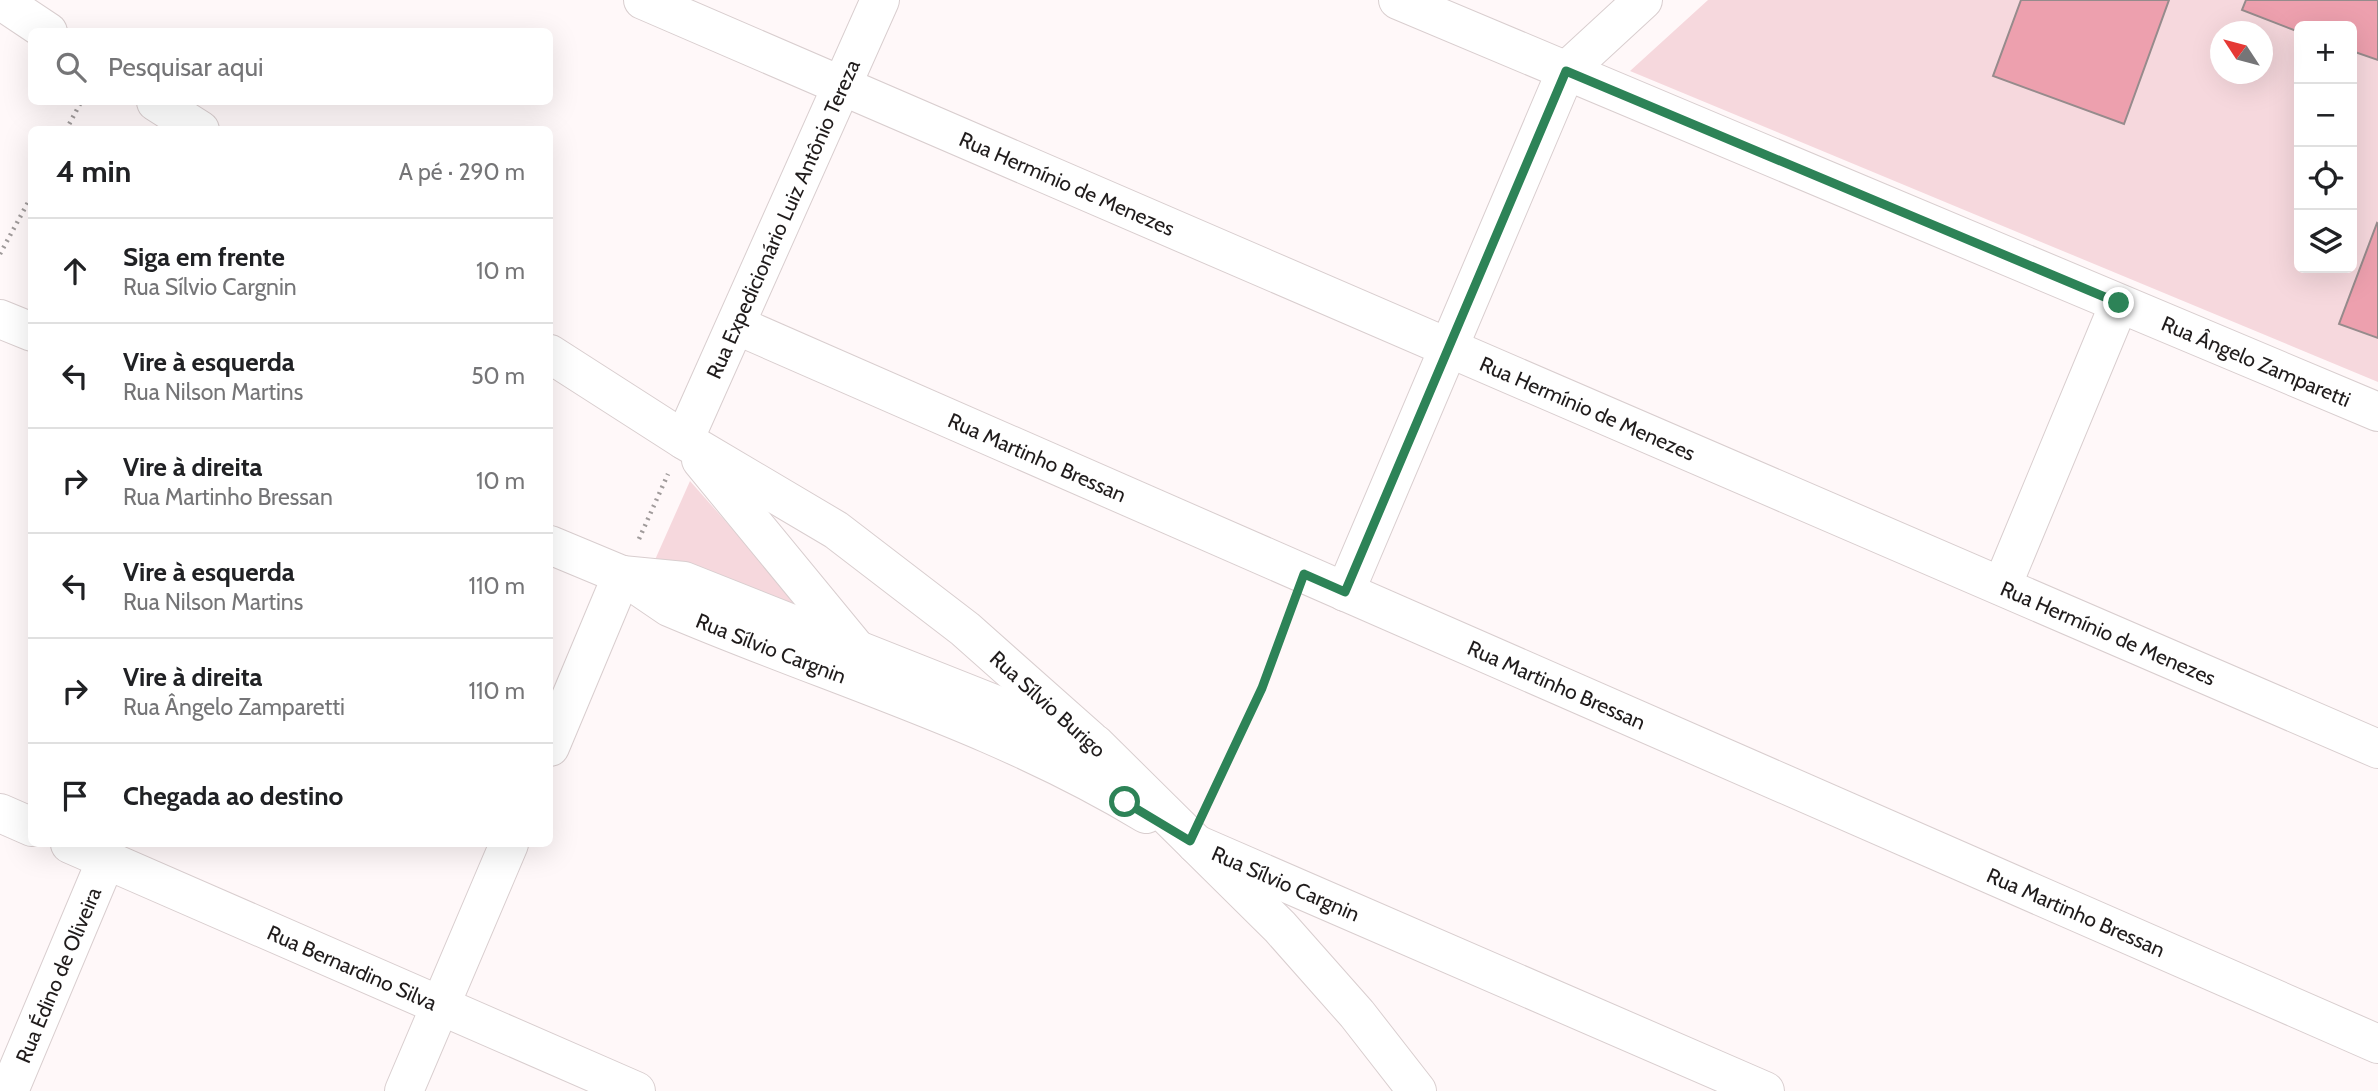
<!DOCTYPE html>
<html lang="pt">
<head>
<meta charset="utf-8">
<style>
	:root { --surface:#fff; --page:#f6f6f6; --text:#202124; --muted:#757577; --line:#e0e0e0 }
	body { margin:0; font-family:Cabin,sans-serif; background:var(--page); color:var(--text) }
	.controls { position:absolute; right:21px; top:21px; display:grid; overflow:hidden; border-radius:10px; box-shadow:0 7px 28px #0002 }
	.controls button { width:63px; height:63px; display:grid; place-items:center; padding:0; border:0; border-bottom:2px solid var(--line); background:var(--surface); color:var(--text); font:35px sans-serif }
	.compass { position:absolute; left:2210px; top:21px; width:63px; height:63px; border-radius:50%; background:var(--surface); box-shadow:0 7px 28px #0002; rotate:306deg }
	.stop { position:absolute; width:21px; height:21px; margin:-16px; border:5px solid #2d8357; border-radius:50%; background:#fff }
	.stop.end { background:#2d8357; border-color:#fff; box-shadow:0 2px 7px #0008 }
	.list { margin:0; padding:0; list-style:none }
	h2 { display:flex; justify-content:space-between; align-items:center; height:91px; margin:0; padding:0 28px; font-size:30px }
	h2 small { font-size:23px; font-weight:400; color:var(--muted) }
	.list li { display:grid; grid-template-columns:46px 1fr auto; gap:21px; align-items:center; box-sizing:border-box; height:105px; padding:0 28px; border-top:2px solid var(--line) }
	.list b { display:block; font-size:26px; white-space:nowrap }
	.list p { margin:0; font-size:23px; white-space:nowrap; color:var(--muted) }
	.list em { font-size:23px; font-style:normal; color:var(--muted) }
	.icon { flex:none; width:38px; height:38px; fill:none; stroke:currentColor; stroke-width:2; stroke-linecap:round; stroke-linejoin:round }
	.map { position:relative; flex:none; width:2378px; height:1091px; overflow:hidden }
	.search { position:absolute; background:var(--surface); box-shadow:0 7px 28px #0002; left:28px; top:28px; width:525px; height:77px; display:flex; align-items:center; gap:18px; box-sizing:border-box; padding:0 24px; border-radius:10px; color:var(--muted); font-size:26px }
	.panel { position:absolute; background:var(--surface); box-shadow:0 7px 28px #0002; left:28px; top:126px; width:525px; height:721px; border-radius:10px }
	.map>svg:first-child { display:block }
	.green { fill:#f6d8dd; fill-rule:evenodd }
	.building { fill:#eda0ae; stroke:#968b8c; stroke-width:2 }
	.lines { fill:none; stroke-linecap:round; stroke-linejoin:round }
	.minor-casing { stroke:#d9cecf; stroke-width:40 }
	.tertiary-casing { stroke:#d9cecf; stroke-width:40 }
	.secondary-casing { stroke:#d9cecf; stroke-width:40 }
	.path { stroke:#a09b9b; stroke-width:4.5; stroke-dasharray:2 5; stroke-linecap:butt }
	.minor { stroke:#fff; stroke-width:38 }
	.tertiary { stroke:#fff; stroke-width:38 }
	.secondary { stroke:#fff; stroke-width:38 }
	.route { stroke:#2d8357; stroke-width:9 }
	.labels { text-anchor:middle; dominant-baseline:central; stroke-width:5; stroke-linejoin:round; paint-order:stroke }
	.street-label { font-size:21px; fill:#201c1c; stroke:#fff }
</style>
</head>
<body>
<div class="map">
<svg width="2378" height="1091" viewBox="0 0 2378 1091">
	<rect width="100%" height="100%" fill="#fff8f9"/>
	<g class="green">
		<path d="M 1708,0 L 2378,0 L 2378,382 L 1630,71 ZM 2299,26 L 2352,26 L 2352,268 L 2299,268 ZM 2220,32 L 2262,32 L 2262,74 L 2220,74 Z"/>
		<polygon points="690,481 813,620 654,562"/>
	</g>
	<g class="building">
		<polygon points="2021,0 2169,0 2124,124 1993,76"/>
		<polygon points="2246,0 2378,0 2378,60 2352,51 2352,26 2299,26 2299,32 2242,10"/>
		<polygon points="2377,223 2378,224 2378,338 2339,324"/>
	</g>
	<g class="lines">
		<defs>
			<g id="minor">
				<path id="s1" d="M 643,0 L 2378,749"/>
				<path id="s2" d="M 1398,0 L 2378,412"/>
				<path id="s3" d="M 736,325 L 2378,1044"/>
				<path id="s4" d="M 684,440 L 880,0"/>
				<polyline points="2002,586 2119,304"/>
				<polyline points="1345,592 1566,71 1643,0"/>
				<polyline points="550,747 622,575"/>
				<polyline points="0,813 32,827"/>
				<path id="s5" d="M 70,844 L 636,1091"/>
				<path id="s6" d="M 1196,844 L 1765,1091"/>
				<path id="s7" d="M 9,1091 L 106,860"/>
				<polyline points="404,1091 509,844"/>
			</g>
			<g id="tertiary">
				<polyline points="0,0 48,32"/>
				<polyline points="156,102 200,130"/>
				<polyline points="550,354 684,440 836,530 965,629 1090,740"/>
				<polyline points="701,460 863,657"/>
			</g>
			<g id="secondary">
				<polyline points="0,319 32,332"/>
				<path id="s8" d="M 550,545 L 622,575 L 669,607 C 828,675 998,724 1146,814"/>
				<polyline points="622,575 684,581 1095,744 1280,927 1357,1014 1417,1091"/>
			</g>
		</defs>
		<use href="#minor" class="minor-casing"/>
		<use href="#tertiary" class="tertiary-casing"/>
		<use href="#secondary" class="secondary-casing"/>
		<g class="path">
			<polyline points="66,130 81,102"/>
			<polyline points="0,254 32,195"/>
			<polyline points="639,539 668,474"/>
			<polyline points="1208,805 1262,689 1292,608"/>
		</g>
		<use href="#minor" class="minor"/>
		<use href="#tertiary" class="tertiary"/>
		<use href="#secondary" class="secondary"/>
	</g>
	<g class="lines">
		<polyline class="route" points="1125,802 1190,841 1262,688 1304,574 1345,592 1566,71 2119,303"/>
	</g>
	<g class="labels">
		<g class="street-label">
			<text stroke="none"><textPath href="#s1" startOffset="462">Rua Hermínio de Menezes</textPath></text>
			<text stroke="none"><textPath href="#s4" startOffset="242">Rua Expedicionário Luiz Antônio Tereza</textPath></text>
			<text stroke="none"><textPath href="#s2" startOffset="931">Rua Ângelo Zamparetti</textPath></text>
			<text stroke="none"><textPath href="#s1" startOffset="1029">Rua Hermínio de Menezes</textPath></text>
			<text stroke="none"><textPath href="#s3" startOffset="329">Rua Martinho Bressan</textPath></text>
			<text stroke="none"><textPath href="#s1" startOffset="1596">Rua Hermínio de Menezes</textPath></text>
			<text stroke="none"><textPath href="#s8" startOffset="245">Rua Sílvio Cargnin</textPath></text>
			<text stroke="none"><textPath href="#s3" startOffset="896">Rua Martinho Bressan</textPath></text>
			<text transform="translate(1048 704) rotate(42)">Rua Sílvio Burigo</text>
			<text stroke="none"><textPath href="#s6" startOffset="98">Rua Sílvio Cargnin</textPath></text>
			<text stroke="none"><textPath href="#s3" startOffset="1463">Rua Martinho Bressan</textPath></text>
			<text stroke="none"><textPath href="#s5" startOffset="308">Rua Bernardino Silva</textPath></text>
			<text stroke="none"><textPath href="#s7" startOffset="126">Rua Édino de Oliveira</textPath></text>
		</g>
	</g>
</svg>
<div class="controls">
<button>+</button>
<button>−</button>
<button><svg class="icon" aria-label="locate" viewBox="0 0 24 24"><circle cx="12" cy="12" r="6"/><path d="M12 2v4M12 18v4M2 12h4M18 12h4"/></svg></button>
<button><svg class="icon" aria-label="layers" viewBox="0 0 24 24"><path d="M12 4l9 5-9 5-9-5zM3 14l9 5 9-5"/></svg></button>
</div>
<svg class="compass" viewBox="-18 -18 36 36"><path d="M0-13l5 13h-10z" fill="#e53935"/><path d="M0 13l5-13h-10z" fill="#757577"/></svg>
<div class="stop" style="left:1125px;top:802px"></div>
<div class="stop end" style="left:2119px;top:303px"></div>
<div class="search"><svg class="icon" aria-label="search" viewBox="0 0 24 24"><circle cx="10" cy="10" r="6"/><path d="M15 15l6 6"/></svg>Pesquisar aqui</div>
<section class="panel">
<h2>4 min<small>A pé · 290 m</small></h2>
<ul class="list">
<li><svg class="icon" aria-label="ahead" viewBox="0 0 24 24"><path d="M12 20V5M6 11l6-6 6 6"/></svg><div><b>Siga em frente</b><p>Rua Sílvio Cargnin</p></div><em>10 m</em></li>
<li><svg class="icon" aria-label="left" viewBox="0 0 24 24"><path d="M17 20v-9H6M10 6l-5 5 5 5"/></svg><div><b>Vire à esquerda</b><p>Rua Nilson Martins</p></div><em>50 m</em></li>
<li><svg class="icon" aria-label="right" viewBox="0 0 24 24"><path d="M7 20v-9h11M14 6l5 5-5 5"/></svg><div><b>Vire à direita</b><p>Rua Martinho Bressan</p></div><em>10 m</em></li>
<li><svg class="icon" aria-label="left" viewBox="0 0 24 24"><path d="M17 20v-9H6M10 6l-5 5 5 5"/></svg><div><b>Vire à esquerda</b><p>Rua Nilson Martins</p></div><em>110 m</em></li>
<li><svg class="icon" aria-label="right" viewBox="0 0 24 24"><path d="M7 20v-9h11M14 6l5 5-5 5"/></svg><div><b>Vire à direita</b><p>Rua Ângelo Zamparetti</p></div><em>110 m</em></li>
<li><svg class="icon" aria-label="arrive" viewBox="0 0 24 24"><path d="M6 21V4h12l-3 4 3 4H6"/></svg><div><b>Chegada ao destino</b></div></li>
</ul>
</section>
</div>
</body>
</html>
